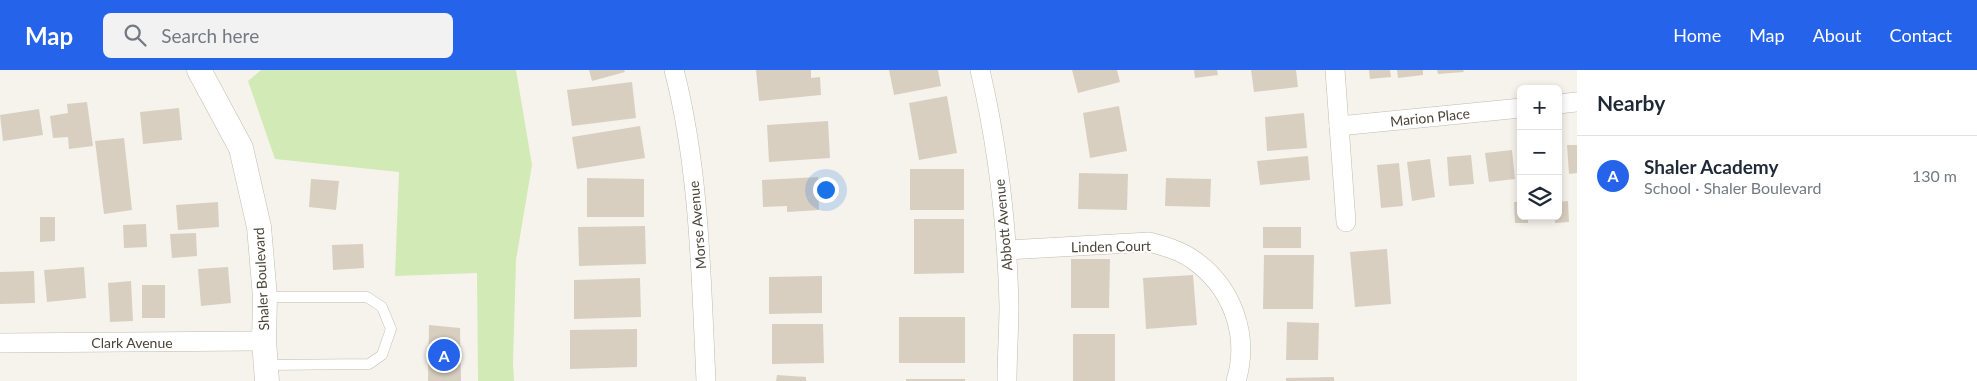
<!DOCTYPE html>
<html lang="en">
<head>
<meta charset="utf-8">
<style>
	:root { --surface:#fff; --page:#f2f2f3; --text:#1f2937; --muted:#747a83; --line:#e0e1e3; --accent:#2563eb }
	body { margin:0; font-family:Lato,sans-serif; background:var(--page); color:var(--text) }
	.controls { position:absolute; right:15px; top:15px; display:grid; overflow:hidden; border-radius:8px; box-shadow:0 2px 8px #0003 }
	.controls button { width:45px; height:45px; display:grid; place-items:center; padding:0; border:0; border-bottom:1px solid var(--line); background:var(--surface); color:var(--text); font:25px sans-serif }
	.you { position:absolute; left:825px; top:119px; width:18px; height:18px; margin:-12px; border:4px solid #fff; border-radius:50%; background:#1a73e8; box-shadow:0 0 0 8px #1a73e833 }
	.badge { display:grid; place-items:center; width:32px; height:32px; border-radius:50%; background:var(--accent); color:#fff; font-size:16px; font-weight:700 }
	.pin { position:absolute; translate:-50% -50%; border:2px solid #fff; box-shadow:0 1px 5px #0006 }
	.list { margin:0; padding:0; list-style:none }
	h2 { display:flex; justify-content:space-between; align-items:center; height:65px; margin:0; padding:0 20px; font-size:21px }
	h2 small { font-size:16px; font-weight:400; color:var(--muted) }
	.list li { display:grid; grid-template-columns:32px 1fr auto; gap:15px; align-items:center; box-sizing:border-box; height:80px; padding:0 20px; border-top:1px solid var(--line) }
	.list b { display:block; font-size:19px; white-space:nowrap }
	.list p { margin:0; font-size:16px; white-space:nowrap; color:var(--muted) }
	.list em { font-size:16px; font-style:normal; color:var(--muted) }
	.icon { flex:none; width:28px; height:28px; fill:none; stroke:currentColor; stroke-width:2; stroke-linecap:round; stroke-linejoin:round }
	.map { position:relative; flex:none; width:1577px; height:311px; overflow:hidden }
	header { display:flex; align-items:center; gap:30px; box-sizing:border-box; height:70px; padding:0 25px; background:var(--accent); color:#fff }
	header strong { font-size:24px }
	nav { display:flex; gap:28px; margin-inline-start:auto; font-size:18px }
	.search { width:350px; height:45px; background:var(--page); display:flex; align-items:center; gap:12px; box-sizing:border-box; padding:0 18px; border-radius:8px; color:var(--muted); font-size:19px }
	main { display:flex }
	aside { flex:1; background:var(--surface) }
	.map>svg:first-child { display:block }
	.green { fill:#d2eab5 }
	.building { fill:#d8cfc1 }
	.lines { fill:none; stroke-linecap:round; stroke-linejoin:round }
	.service-casing { stroke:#c2bbae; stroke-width:11 }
	.minor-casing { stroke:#c2bbae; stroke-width:20 }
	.tertiary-casing { stroke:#c2bbae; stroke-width:25 }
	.service { stroke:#fff; stroke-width:10 }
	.minor { stroke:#fff; stroke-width:19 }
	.tertiary { stroke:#fff; stroke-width:24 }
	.labels { text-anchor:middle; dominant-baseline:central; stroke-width:4; stroke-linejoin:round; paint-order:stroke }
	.street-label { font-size:14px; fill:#4b4439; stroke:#fff }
</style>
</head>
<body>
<header>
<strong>Map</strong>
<div class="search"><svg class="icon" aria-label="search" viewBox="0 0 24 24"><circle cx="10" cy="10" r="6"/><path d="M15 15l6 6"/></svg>Search here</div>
<nav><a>Home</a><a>Map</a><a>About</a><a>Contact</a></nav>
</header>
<main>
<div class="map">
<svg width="1577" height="311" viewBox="0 0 1577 311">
	<rect width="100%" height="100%" fill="#f6f3ec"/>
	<polygon class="green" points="261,0 516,0 532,95 516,190 513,293 514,311 478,311 477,203 395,206 399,102 275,89 248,11"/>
	<g class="building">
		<polygon points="589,0 624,0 625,2 592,11"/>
		<polygon points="756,0 811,0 811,8 820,7 821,25 759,31"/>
		<polygon points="889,0 938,0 941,16 894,25"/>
		<polygon points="1072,0 1117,0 1120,12 1078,23"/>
		<polygon points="1194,0 1217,0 1218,5 1195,8"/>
		<polygon points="1251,0 1296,0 1298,17 1254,22"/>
		<polygon points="1369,0 1390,0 1391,7 1370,9"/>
		<polygon points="1397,0 1423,0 1423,5 1398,8"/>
		<polygon points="1437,0 1463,0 1464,2 1438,4"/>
		<polygon points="632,12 636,48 572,56 567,20"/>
		<polygon points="947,26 957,83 919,90 909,33"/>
		<polygon points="87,32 93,76 69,79 68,67 53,68 50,46 68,43 67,34"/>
		<polygon points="1119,36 1127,81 1090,88 1083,43"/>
		<polygon points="179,38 182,70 143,74 140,42"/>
		<polygon points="39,39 43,65 3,71 0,45"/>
		<polygon points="1304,43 1307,78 1267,81 1265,47"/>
		<polygon points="828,51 830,88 769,92 767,55"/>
		<polygon points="640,56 645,88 577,99 572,67"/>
		<polygon points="124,68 132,140 104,144 95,71"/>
		<polygon points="1567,75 1577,75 1577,103 1569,104"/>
		<polygon points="1512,80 1515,109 1489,112 1485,83"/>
		<polygon points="1471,85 1474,114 1449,116 1447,87"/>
		<polygon points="1308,86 1310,110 1260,115 1257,91"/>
		<polygon points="1430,89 1435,127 1412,131 1407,92"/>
		<polygon points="1399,93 1403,136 1381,138 1377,95"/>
		<rect x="910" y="99" width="54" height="41"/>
		<polygon points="1079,103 1128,104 1127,140 1078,139"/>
		<polygon points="818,107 819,140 787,142 787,136 763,137 762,110"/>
		<polygon points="587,108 644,109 644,147 587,147"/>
		<polygon points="1166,108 1211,109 1210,137 1165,136"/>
		<polygon points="311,109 339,111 336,140 309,137"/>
		<polygon points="1568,131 1569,152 1555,153 1555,146 1558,146 1558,132"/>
		<polygon points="218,132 219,157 178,160 176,135"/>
		<polygon points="1514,132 1521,132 1521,146 1528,146 1528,153 1515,153"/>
		<polygon points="40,147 55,147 55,171 40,172"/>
		<polygon points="914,149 964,149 964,203 914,204"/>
		<polygon points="146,154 147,177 124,178 123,155"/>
		<polygon points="645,156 646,194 579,196 578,157"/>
		<rect x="1263" y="157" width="38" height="21"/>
		<polygon points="196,163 197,186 172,188 170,164"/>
		<polygon points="363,174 364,198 333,200 332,175"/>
		<polygon points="1387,179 1391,234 1355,237 1350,182"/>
		<polygon points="1264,185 1314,185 1313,239 1263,239"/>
		<polygon points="1071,189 1110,189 1109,238 1071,238"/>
		<polygon points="84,197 86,228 47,232 44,200"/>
		<polygon points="228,197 231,233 201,236 198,199"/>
		<polygon points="34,201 35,233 0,234 0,202"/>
		<polygon points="1193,205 1197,255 1146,259 1143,208"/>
		<polygon points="822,206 822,243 769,244 769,207"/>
		<polygon points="640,208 641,247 574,249 574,210"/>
		<polygon points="131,211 133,251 110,252 108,213"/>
		<rect x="142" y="215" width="23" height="33"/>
		<rect x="899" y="247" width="66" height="46"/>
		<polygon points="1287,252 1319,253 1318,290 1286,290"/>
		<polygon points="772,254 823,254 824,293 772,294"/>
		<polygon points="429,255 460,258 461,311 428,311"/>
		<polygon points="637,259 637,297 570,299 570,260"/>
		<rect x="1073" y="264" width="42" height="47"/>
		<polygon points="777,305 806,307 806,311 776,311"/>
		<polygon points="1334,307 1334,311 1286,311 1286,308"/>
		<rect x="906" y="309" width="59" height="2"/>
	</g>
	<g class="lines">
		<defs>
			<polyline id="service" points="265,227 367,227 382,237 391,259 382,285 369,294 267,295"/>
			<g id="minor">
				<path d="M 674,0 C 700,101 701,207 706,311"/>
				<path d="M 980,0 C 998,77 1007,155 1009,235 C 1009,260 1007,286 1007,311"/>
				<polyline points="1335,0 1346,152"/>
				<polyline points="1558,34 1577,32"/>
				<polyline points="1339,56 1521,38"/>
				<path d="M 1007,180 L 1149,172 C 1164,176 1179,180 1192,189 C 1232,216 1250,265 1236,311"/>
				<polyline points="0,273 264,271"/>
			</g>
			<polyline id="tertiary" points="199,0 241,78 259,157 265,227 264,271 267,311"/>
		</defs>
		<use href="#service" class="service-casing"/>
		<use href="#minor" class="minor-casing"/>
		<use href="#tertiary" class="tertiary-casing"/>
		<use href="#service" class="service"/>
		<use href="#minor" class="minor"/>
		<use href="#tertiary" class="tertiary"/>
	</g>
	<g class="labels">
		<g class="street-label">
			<text transform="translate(1430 47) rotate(-6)">Marion Place</text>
			<text transform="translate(697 155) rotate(-95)">Morse Avenue</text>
			<text transform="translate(1003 155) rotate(-95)">Abbott Avenue</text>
			<text transform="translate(1111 176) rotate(-1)">Linden Court</text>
			<text transform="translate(261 209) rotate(-93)">Shaler Boulevard</text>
			<text x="132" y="272">Clark Avenue</text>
		</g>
	</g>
</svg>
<div class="controls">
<button>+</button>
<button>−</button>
<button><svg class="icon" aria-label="layers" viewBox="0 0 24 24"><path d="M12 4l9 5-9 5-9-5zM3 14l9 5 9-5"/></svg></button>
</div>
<div class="you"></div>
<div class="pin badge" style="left:444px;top:285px">A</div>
</div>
<aside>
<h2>Nearby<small></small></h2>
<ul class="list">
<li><span class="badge">A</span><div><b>Shaler Academy</b><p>School · Shaler Boulevard</p></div><em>130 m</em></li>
</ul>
</aside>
</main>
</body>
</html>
